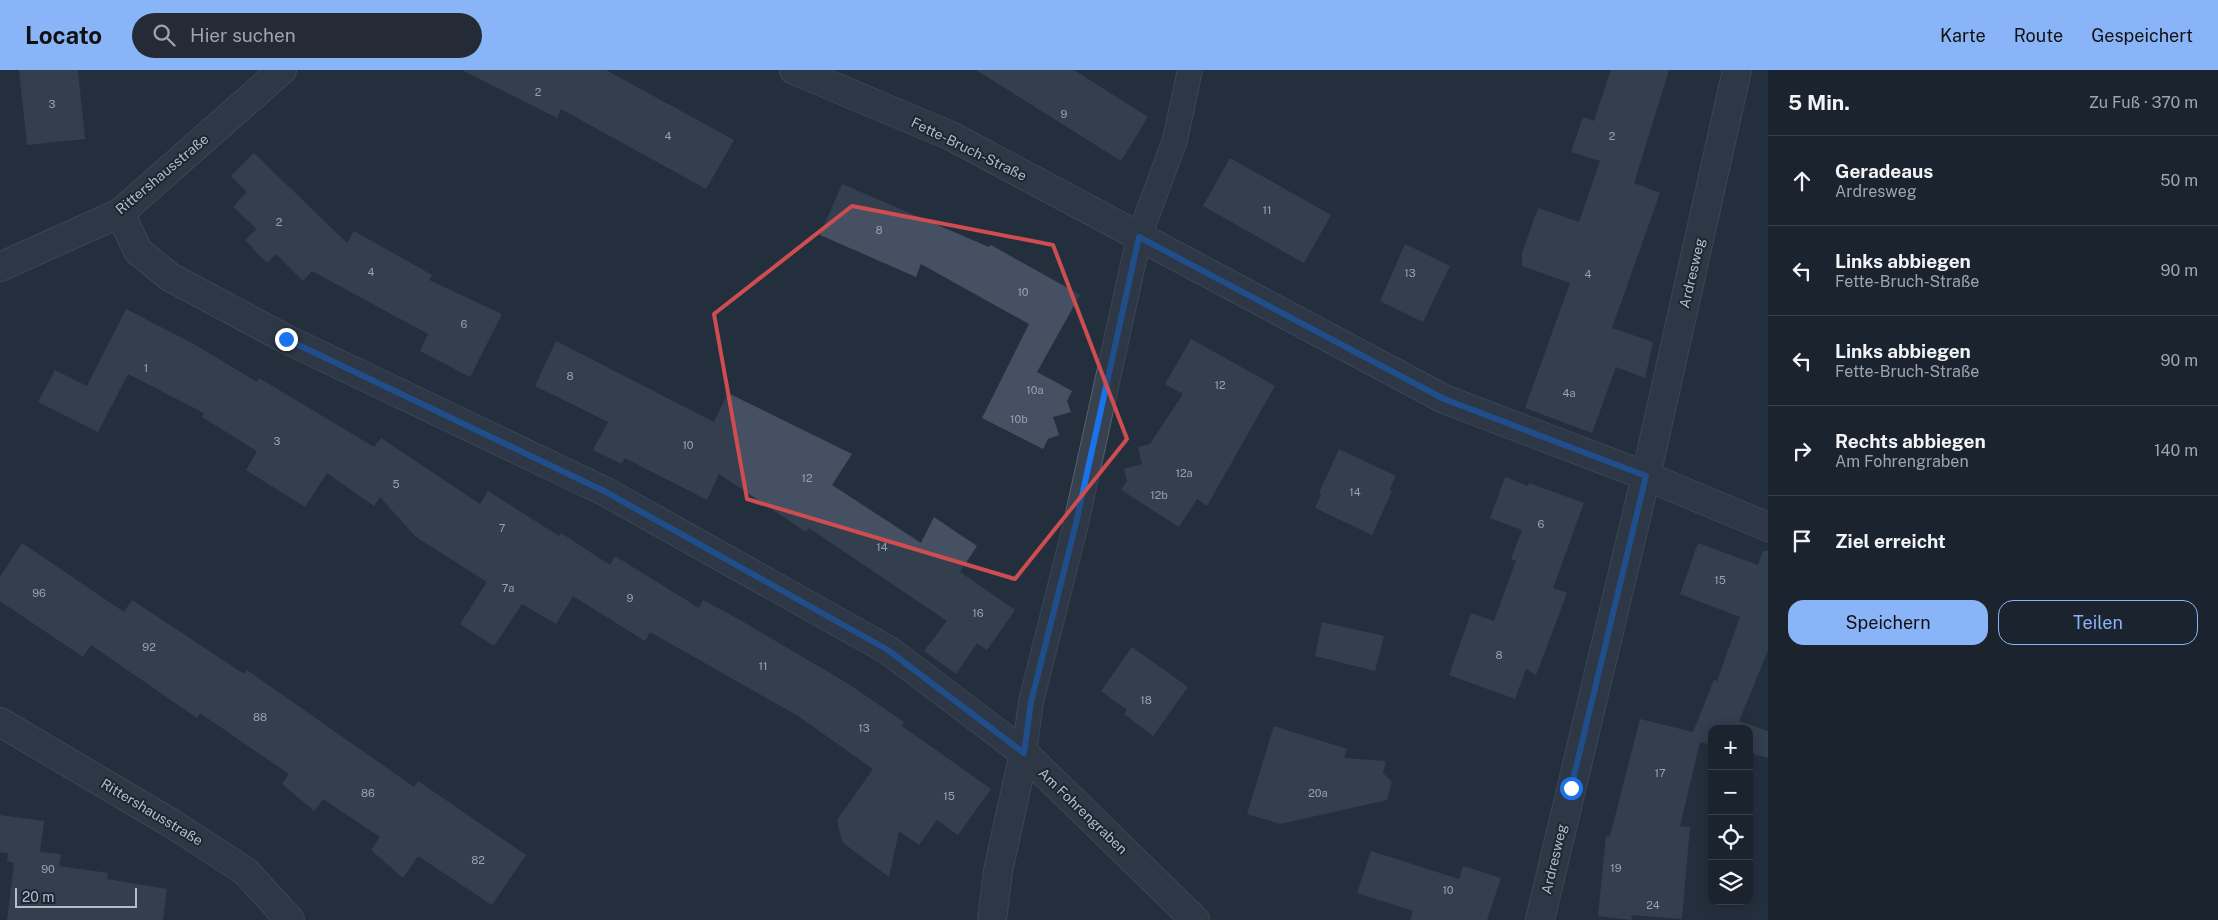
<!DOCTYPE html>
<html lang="de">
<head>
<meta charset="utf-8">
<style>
	:root { --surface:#1b232e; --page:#242b36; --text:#f1f3f6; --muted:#a0a4aa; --line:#39404a; --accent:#8ab4f8 }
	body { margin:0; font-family:"Public Sans",sans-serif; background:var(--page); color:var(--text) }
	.controls { position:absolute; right:15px; bottom:15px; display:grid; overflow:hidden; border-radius:10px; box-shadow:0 2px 12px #0003 }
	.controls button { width:45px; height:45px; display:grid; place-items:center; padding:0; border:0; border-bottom:1px solid var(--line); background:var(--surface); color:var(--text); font:25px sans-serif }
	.scale { position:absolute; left:15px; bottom:12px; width:122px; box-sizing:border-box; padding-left:5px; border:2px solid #b4bcc9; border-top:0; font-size:14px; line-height:18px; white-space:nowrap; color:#b4bcc9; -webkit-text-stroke:4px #1d2633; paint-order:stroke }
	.stop { position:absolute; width:15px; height:15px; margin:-11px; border:4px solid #1a73e8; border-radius:50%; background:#fff }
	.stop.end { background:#1a73e8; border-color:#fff; box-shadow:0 1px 5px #0008 }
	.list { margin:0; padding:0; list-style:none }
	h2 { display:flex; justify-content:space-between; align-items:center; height:65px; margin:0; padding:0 20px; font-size:21px }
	h2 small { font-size:16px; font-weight:400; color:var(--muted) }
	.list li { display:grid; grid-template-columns:32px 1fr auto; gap:15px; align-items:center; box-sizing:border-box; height:90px; padding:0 20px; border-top:1px solid var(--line) }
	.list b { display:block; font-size:19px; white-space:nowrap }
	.list p { margin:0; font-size:16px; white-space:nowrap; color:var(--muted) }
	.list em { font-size:16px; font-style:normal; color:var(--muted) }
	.actions { display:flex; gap:10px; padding:15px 20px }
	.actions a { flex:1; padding:11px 0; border:1px solid var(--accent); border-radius:15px; text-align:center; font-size:18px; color:var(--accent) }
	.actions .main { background:var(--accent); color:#111 }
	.icon { flex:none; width:28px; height:28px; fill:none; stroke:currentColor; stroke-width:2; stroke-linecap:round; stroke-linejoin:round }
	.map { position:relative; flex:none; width:1768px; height:850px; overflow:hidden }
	header { display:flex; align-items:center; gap:30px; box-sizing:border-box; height:70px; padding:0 25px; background:var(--accent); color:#111 }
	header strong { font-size:24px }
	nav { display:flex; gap:28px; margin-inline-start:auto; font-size:18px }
	.search { width:350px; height:45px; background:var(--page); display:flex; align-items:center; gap:12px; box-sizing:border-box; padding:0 18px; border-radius:28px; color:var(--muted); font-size:19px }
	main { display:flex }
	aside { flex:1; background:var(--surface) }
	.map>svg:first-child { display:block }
	.building { fill:#455162 }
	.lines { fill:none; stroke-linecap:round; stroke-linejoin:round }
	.service-casing { stroke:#565f6c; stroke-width:26 }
	.minor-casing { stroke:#565f6c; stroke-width:30 }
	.service { stroke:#38414e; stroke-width:24 }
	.minor { stroke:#38414e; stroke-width:28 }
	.route { stroke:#1a73e8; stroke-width:6 }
	.marked { fill:none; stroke:#ce4d50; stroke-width:4; stroke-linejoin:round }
	.labels { text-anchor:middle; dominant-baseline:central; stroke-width:4; stroke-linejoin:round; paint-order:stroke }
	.number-label { font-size:11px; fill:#98a1af }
	.street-label { font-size:14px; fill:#b4bcc9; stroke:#1d2633 }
</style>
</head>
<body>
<header>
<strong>Locato</strong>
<div class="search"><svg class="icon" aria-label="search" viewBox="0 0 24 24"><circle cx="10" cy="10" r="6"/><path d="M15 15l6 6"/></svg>Hier suchen</div>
<nav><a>Karte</a><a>Route</a><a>Gespeichert</a></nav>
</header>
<main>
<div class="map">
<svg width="1768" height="850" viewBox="0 0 1768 850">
	<rect width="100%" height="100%" fill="#242f3e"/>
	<g class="building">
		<polygon points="19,0 78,0 85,69 27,75"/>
		<polygon points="462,0 606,0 734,70 706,119 561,39 557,48"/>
		<polygon points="976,0 1074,0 1148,47 1121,91"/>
		<polygon points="1611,0 1669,0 1634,113 1660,123 1612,258 1653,272 1645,308 1616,297 1592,363 1525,338 1570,213 1522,196 1522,183 1538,138 1579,152 1600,91 1571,82 1583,47 1594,51"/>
		<polygon points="254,83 347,173 354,161 432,205 429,210 502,244 470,307 420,281 428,264 312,201 303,211 276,184 267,193 245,170 257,159 233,137 247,122 231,106"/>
		<polygon points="1230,88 1331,145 1304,193 1203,136"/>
		<polygon points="842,114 989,177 991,175 1080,225 1037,302 1072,321 1067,331 1071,342 1053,347 1059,365 1048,369 1043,379 982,348 1029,254 921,194 916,207 820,165"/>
		<polygon points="1405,174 1450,196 1423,252 1380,231"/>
		<polygon points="126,239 194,274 257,312 259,308 374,377 381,368 480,434 488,421 559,466 561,463 610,495 615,486 699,538 703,530 740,550 847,613 904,652 902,656 991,719 958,765 937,750 919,775 899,761 889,807 842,772 837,750 873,699 798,646 650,562 645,571 573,526 556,554 522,534 494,576 460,554 487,512 416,467 380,427 374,436 327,403 305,437 246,400 257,381 202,347 204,343 128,304 98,362 38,332 55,300 87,316"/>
		<polygon points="1191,269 1275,316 1207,436 1197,429 1179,457 1121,420 1127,411 1124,399 1142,394 1138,377 1150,374 1183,324 1165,314"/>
		<polygon points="556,271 714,352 728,323 852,384 832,415 921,473 934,447 977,476 960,502 1015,540 987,580 977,573 956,604 924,581 947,551 809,458 806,462 719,404 707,430 625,388 621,394 593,380 608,352 535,316"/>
		<polygon points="1339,379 1396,406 1389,420 1392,421 1372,465 1315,438 1321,424 1319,423"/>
		<polygon points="1505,407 1528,416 1529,413 1584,433 1553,518 1567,523 1536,605 1526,599 1515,629 1449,605 1471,543 1494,551 1516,491 1511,489 1522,460 1490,448"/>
		<polygon points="22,473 124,542 132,530 244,604 247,600 414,717 418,711 526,785 492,835 418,786 403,808 371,780 380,767 323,729 314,741 282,714 289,704 200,643 197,648 91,575 83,587 0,531 0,507"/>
		<polygon points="1698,473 1758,495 1763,481 1768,481 1768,581 1739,651 1768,661 1768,688 1749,683 1749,659 1712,659 1712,675 1700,672 1680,756 1690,757 1682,849 1631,845 1632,850 1598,846 1606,766 1610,766 1640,649 1693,662 1714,610 1717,611 1740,547 1680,524"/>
		<polygon points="1322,552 1384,566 1375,601 1315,586"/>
		<polygon points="1132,577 1188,617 1153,666 1124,644 1127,640 1101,621"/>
		<polygon points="1274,656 1347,679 1344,688 1386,691 1383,703 1392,712 1387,730 1280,754 1247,744"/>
		<polygon points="0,745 44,751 40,782 61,784 59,796 108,803 107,809 167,819 163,850 7,850 14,793 7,791 8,783 0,782"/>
		<polygon points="1371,781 1459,809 1463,796 1501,808 1487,850 1410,850 1413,841 1357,823"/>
	</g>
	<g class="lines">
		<defs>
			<polyline id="service" points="1024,683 1031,632 1076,453 1139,167 1175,70 1190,0"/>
			<g id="minor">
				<polyline points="794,0 951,66 1444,329 1646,406 1768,457"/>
				<polyline points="120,143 138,181 170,207 286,269 606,422 888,580 1024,683 1195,850"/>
				<polyline points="0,197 120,143 282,0"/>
				<polyline points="0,652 171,753 245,801 290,850"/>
				<polyline points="992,850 998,801 1024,683"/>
				<polyline points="1540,850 1646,406 1737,0"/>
			</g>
		</defs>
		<use href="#service" class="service-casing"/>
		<use href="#minor" class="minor-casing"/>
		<use href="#service" class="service"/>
		<use href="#minor" class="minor"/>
	</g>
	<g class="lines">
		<polyline class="route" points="286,269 606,422 888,580 1024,683 1031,632 1076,453 1139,167 1444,329 1646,406 1571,718"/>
	</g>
	<path d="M0 0H1768V850H0ZM 852,136 L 1053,175 L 1127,369 L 1015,509 L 747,429 L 714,244 Z" fill="#242f3e" fill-opacity=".55" fill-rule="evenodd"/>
	<path class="marked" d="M 852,136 L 1053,175 L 1127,369 L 1015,509 L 747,429 L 714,244 Z"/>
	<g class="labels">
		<g class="number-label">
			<text x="538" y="22">2</text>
			<text x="52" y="34">3</text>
			<text x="1064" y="44">9</text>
			<text x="668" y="66">4</text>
			<text x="1612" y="66">2</text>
			<text x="1267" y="140">11</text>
			<text x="279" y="152">2</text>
			<text x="879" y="160">8</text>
			<text x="371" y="202">4</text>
			<text x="1410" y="203">13</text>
			<text x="1588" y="204">4</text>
			<text x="1023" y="222">10</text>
			<text x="464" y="254">6</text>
			<text x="146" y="298">1</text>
			<text x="570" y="306">8</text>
			<text x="1220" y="315">12</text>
			<text x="1035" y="320">10a</text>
			<text x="1569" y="323">4a</text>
			<text x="1019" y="349">10b</text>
			<text x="277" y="371">3</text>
			<text x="688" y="375">10</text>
			<text x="1184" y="403">12a</text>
			<text x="807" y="408">12</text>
			<text x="396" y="414">5</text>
			<text x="1355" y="422">14</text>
			<text x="1159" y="425">12b</text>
			<text x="1541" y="454">6</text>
			<text x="502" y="458">7</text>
			<text x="882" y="477">14</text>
			<text x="1720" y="510">15</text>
			<text x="508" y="518">7a</text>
			<text x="39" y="523">96</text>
			<text x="630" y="528">9</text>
			<text x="978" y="543">16</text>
			<text x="149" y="577">92</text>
			<text x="1499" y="585">8</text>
			<text x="763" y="596">11</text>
			<text x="1146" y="630">18</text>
			<text x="260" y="647">88</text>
			<text x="864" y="658">13</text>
			<text x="1660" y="703">17</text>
			<text x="368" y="723">86</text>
			<text x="1318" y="723">20a</text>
			<text x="949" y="726">15</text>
			<text x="478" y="790">82</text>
			<text x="1616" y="798">19</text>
			<text x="48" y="799">90</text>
			<text x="1448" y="820">10</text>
			<text x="1653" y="835">24</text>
		</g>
		<g class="street-label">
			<text transform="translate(969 79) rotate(26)">Fette-Bruch-Straße</text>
			<text transform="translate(162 104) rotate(-40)">Rittershausstraße</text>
			<text transform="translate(1692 203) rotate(-77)">Ardresweg</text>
			<text transform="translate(1083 741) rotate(44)">Am Fohrengraben</text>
			<text transform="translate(152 742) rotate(31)">Rittershausstraße</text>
			<text transform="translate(1554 789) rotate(-77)">Ardresweg</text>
		</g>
	</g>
</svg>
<div class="controls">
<button>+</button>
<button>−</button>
<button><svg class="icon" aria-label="locate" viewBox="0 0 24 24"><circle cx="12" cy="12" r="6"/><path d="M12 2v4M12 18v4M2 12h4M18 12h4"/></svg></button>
<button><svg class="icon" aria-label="layers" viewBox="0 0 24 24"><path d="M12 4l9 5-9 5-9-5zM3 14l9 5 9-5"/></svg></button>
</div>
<div class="scale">20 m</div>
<div class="stop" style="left:1571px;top:718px"></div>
<div class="stop end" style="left:286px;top:269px"></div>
</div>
<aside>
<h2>5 Min.<small>Zu Fuß · 370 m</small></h2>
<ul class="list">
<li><svg class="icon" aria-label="ahead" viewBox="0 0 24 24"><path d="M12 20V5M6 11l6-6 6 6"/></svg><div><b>Geradeaus</b><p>Ardresweg</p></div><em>50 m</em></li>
<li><svg class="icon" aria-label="left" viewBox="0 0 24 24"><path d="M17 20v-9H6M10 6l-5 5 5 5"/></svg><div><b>Links abbiegen</b><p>Fette-Bruch-Straße</p></div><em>90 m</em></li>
<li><svg class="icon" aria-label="left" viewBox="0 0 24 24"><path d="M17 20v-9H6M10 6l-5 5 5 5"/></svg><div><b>Links abbiegen</b><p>Fette-Bruch-Straße</p></div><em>90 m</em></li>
<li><svg class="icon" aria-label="right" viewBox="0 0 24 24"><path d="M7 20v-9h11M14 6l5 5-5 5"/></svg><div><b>Rechts abbiegen</b><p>Am Fohrengraben</p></div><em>140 m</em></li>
<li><svg class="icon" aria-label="arrive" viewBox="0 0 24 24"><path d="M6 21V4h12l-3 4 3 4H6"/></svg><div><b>Ziel erreicht</b></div></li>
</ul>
<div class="actions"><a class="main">Speichern</a><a>Teilen</a></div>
</aside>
</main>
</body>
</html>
